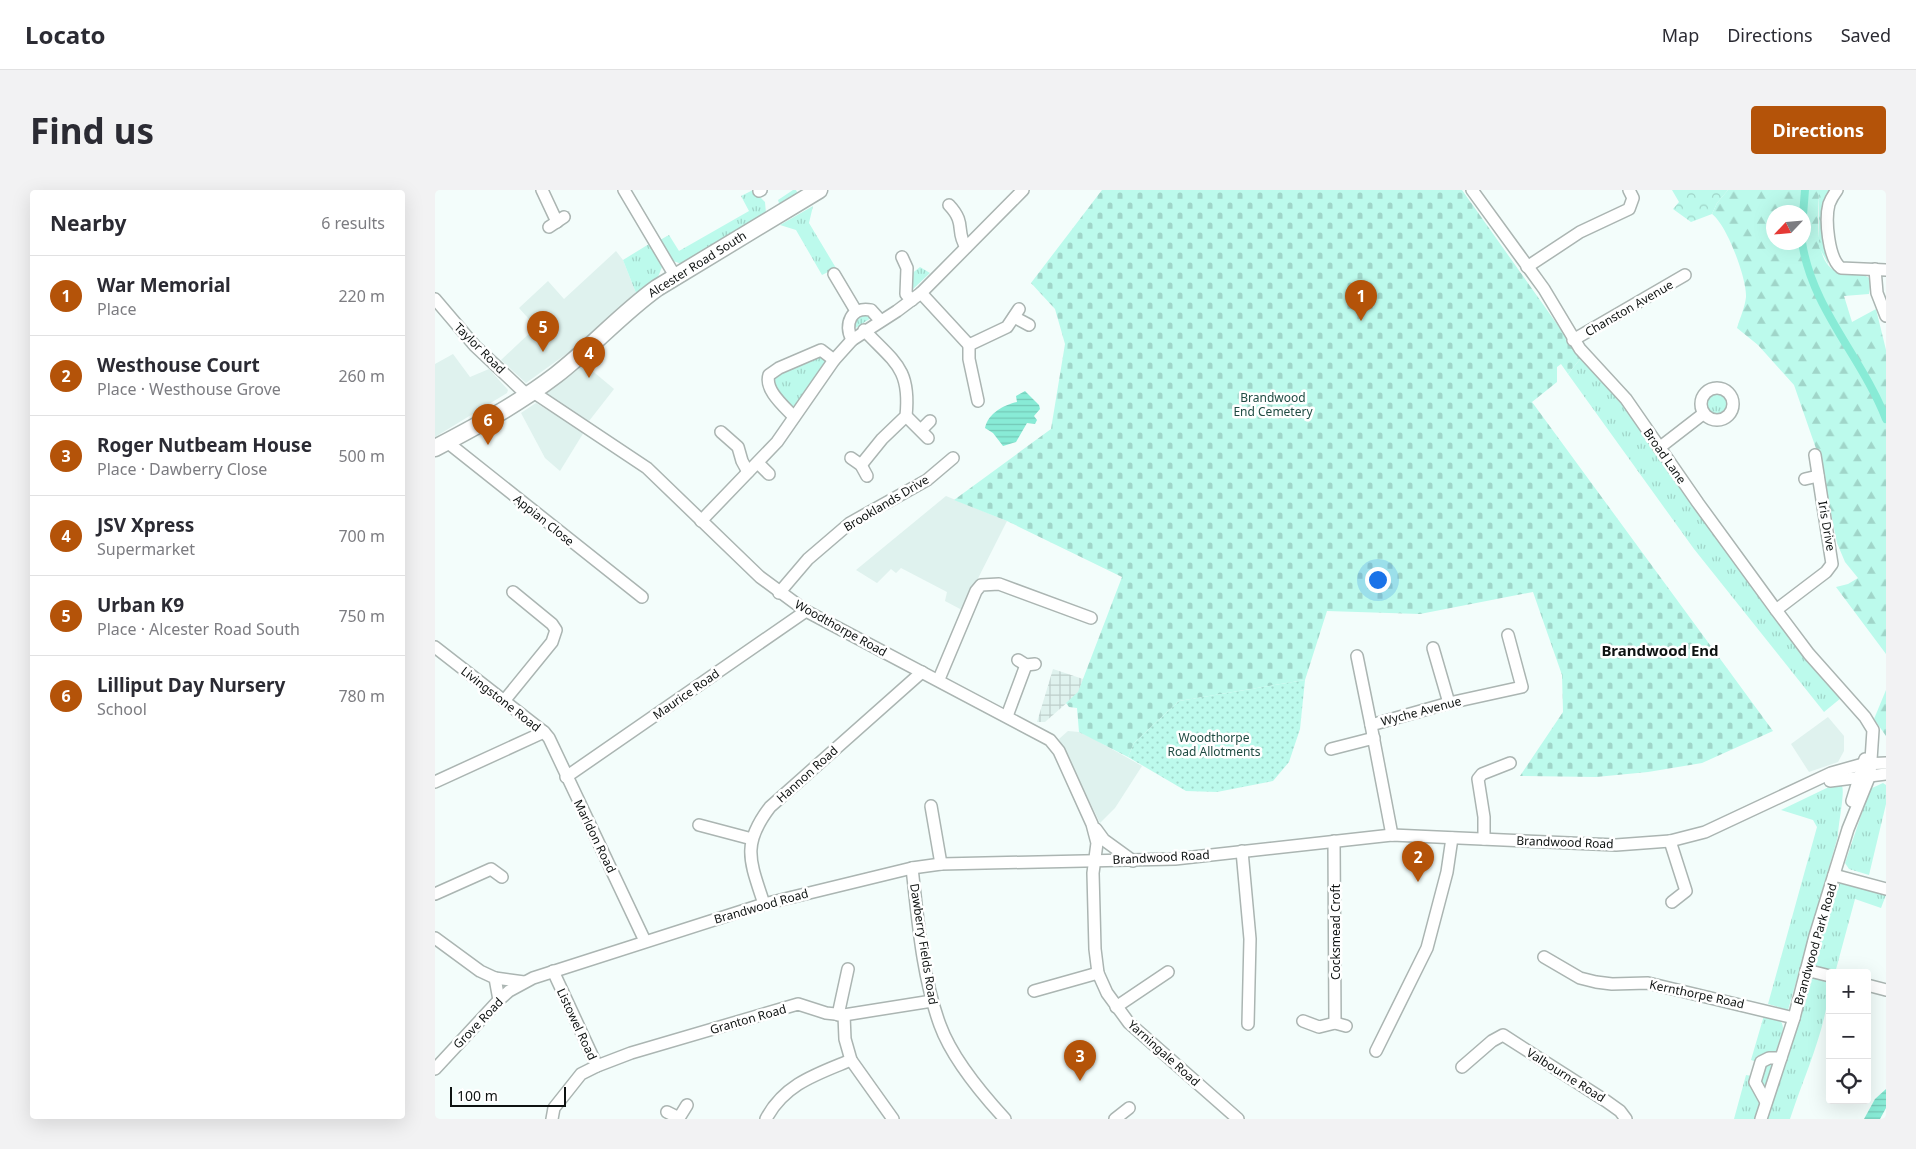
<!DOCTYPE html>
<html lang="en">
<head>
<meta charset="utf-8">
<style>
	:root { --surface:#fff; --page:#f2f2f3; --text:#2b2b33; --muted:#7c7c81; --line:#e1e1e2; --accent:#b45309 }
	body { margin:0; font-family:"Noto Sans",sans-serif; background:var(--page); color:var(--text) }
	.controls { position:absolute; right:15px; bottom:15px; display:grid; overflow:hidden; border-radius:5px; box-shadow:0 5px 20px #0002 }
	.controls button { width:45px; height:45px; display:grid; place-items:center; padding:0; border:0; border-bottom:1px solid var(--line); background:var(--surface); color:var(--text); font:25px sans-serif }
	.compass { position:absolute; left:1331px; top:15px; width:45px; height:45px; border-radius:50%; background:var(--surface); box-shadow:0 5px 20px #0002; rotate:244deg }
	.scale { position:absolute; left:15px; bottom:12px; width:116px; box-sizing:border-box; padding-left:5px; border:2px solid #0e1211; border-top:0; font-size:14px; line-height:18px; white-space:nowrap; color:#0e1211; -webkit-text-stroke:4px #fff; paint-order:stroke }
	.you { position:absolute; left:942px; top:389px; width:18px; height:18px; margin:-12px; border:4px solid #fff; border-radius:50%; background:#1a73e8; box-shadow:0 0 0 8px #1a73e833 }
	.badge { display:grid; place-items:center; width:32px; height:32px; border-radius:50%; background:var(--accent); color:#fff; font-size:16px; font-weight:700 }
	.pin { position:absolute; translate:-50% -41px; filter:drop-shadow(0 1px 2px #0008) }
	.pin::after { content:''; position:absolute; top:26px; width:18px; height:15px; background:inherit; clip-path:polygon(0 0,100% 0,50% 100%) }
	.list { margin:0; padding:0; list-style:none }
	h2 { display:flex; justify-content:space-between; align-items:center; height:65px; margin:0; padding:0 20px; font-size:21px }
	h2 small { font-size:16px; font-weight:400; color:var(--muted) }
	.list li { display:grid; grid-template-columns:32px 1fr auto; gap:15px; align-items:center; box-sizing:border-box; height:80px; padding:0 20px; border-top:1px solid var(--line) }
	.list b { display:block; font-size:19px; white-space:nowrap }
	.list p { margin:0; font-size:16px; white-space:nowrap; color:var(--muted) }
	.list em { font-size:16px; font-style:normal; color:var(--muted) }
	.icon { flex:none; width:28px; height:28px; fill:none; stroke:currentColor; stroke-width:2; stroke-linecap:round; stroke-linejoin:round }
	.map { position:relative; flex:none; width:1451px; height:929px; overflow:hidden; border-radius:5px }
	header { display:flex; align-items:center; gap:30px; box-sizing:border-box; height:70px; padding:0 25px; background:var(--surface); border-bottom:1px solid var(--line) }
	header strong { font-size:24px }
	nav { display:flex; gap:28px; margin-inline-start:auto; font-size:18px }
	.intro { display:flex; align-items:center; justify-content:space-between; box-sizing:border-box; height:120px; padding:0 30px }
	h1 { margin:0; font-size:35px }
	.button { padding:12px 22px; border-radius:5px; background:var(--accent); color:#fff; font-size:18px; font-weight:700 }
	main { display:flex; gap:30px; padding:0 30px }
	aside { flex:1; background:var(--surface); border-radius:5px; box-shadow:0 5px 20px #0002 }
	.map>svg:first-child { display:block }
	.built { fill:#dff2ee }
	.industrial { fill:url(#industrial-grid) }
	.grass { fill:url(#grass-tufts) }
	.forest { fill:url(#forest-firs); fill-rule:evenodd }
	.cemetery { fill:url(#cemetery-stones) }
	.park { fill:url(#park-crowns) }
	.garden { fill:url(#garden-dots) }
	.water { fill:url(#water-rules) }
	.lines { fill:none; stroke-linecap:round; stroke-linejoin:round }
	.canal { stroke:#88ebd6; stroke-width:8 }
	.minor-casing { stroke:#abb5b2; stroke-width:14 }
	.highway-casing { stroke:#abb5b2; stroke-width:19 }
	.minor { stroke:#fff; stroke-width:11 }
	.highway { stroke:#fff; stroke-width:16 }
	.labels { text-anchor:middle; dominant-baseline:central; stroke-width:5; stroke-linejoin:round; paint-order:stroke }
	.street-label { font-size:12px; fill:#0e1211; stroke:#fff }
	.park-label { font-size:12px; fill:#204c43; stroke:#fff }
	.quarter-label { font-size:15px; font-weight:bold; fill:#0e1211; stroke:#fff }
</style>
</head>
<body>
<header>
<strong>Locato</strong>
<nav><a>Map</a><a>Directions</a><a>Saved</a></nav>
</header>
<div class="intro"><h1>Find us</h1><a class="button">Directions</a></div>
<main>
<aside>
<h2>Nearby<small>6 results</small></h2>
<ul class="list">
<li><span class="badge">1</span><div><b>War Memorial</b><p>Place</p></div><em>220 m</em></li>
<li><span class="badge">2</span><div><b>Westhouse Court</b><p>Place · Westhouse Grove</p></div><em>260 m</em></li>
<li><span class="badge">3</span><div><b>Roger Nutbeam House</b><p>Place · Dawberry Close</p></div><em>500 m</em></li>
<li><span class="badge">4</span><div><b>JSV Xpress</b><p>Supermarket</p></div><em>700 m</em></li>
<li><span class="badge">5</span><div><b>Urban K9</b><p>Place · Alcester Road South</p></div><em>750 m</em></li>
<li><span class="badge">6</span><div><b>Lilliput Day Nursery</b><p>School</p></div><em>780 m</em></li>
</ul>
</aside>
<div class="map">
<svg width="1451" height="929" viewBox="0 0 1451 929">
	<defs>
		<pattern id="industrial-grid" width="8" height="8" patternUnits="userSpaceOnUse" patternTransform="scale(1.25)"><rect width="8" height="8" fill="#dff2ee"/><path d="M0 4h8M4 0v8" fill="none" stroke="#bececb"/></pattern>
		<pattern id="grass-tufts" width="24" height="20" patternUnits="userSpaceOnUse" patternTransform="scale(1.25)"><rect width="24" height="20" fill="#bcfaec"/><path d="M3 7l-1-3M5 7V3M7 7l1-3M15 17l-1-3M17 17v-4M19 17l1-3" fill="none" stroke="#a0d5c9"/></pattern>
		<pattern id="forest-firs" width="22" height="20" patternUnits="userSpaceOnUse" patternTransform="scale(1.25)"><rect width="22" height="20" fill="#bcfaec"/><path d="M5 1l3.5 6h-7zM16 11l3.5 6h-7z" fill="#a0d5c9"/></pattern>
		<pattern id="cemetery-stones" width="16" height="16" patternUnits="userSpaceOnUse" patternTransform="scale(1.25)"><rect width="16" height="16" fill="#bcfaec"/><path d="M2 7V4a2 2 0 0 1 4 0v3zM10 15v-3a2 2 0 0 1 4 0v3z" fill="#a0d5c9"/></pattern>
		<pattern id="park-crowns" width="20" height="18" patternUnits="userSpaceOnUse" patternTransform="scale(1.25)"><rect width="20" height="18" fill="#bcfaec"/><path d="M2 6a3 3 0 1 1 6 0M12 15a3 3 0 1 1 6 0" fill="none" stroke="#a0d5c9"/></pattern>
		<pattern id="garden-dots" width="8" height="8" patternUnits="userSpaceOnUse" patternTransform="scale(1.25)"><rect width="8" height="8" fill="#bcfaec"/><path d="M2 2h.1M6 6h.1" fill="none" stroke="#a0d5c9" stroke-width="1.8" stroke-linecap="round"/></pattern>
		<pattern id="water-rules" width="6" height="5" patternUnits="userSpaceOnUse" patternTransform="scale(1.25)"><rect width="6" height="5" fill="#88ebd6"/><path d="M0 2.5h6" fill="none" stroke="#74c8b7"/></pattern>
	</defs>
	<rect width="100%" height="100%" fill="#f3fdfb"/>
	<g class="built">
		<polygon points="181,61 188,70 201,103 145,154 91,193 66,170 101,137 84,118 113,91 129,109"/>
		<polygon points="18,164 35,187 54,179 73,200 72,203 0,247 0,174"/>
		<polygon points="148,173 179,199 154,231 112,206 110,201"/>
		<polygon points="101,213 149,242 125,281 110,268 86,223"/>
		<polygon points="511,306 572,331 527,420 510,411 512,402 466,378 461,383 456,379 442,393 421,380"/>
		<polygon points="1393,527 1409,546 1409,561 1403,572 1374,582 1356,554"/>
		<polygon points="633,541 644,542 659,549 707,576 680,618 665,633 624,549"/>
	</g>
	<polygon class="industrial" points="618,479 648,489 643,503 610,532 602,532"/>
	<g class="grass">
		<polygon points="318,0 330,12 331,23 250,75 238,71 225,50 234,45 244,61 314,21 306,6"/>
		<polygon points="358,0 361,0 363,4 345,16 343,10"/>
		<polygon points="378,16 374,33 401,78 387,85 361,40 345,35"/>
		<polygon points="214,54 227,77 223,87 201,103 188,70"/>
		<polygon points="485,77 495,83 477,100 475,95 475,85"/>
		<polygon points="430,121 436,128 416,141 419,125"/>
		<polygon points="382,165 393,169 357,220 336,191 337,187"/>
		<polygon points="1146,168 1191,215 1244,294 1330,416 1406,508 1389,522 1259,359 1133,184"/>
		<circle cx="1282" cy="214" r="12"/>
		<polygon points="1448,593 1451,595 1451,614 1434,685 1414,679 1410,673 1435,599"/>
		<path d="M 1400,594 L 1407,596 C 1410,603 1403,635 1403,646 L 1353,820 L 1333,814 L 1382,637 L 1378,630 L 1346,620 Z"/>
		<path d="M 1408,693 L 1451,705 L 1446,718 L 1420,709 L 1400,783 L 1395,783 C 1395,832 1370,883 1355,929 L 1332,929 L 1390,731 L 1404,694 Z"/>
		<path d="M 1330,822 C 1355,831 1349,839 1341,861 L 1325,866 L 1322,872 L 1316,870 Z"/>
		<polygon points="1329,873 1335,873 1337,876 1331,901 1323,892"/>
		<polygon points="1311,885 1317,886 1326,913 1321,929 1299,929"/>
	</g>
	<g class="forest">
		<path d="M 1293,0 L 1384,0 C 1384,20 1378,69 1399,80 C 1411,86 1419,78 1436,89 L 1434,104 L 1409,106 L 1417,132 L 1441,119 L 1451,160 L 1451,464 L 1401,397 L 1413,394 L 1423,388 L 1410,372 L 1402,353 L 1386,273 L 1359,195 L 1323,155 L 1302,138 C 1305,128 1310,117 1311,107 C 1312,89 1292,35 1277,24 L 1282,13 ZM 1338,22 L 1368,22 L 1368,52 L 1338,52 Z"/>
		<polygon points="1451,500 1451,546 1439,529"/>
	</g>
	<polygon class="cemetery" points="667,0 1027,0 1146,168 1133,184 1126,174 1122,177 1122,192 1097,212 1338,541 1267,573 1213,582 1161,587 1085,586 1128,522 1127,485 1098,402 985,424 892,421 870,490 744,511 699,553 693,567 644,542 642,518 634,517 631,513 643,502 687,387 572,331 519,310 616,239 630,154 620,119 596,93"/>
	<g class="park">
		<polygon points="1237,0 1293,0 1282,13 1277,24 1256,32 1238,19 1244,12"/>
		<polygon points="1384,0 1396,0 1390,14 1393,74 1384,57"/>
	</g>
	<polygon class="garden" points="870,490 865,539 854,572 838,591 782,602 751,601 693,567 699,553 744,511"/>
	<g class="water">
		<path d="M 590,201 L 604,215 L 605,219 L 599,226 L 602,230 L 600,234 L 592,233 L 581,252 L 568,256 L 558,243 L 550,238 C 553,223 569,215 582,212 L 581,206 Z"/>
		<polygon points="1451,899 1451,918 1445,929 1429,929 1440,909"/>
	</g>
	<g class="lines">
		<g class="canal">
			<polyline points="1368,25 1370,0"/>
			<path d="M 1367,52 C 1377,119 1427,167 1451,229"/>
		</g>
		<defs>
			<g id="minor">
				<polyline points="107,0 122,32"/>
				<polyline points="189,0 240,86"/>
				<polyline points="1037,0 1109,99 1145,159 1191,209 1263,313 1341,420 1374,464 1430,527 1438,540 1435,585 1413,639 1380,746 1359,828 1326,929"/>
				<path d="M 1402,0 C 1399,4 1396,9 1394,14 C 1390,29 1393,68 1406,78 L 1451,80"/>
				<polyline points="324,1 326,0"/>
				<path d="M 514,15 C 532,34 520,41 531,57"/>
				<polyline points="114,37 129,27"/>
				<polyline points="467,67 472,78 471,104 477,110"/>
				<polyline points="1092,77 1145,42 1194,19 1198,8 1194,0"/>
				<polyline points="1440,79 1442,103 1451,126"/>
				<polyline points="399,84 421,121"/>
				<polyline points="486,103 534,155 572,137 584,119"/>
				<polyline points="0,109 40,156 92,205"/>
				<polyline points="579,127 594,135"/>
				<path d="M 417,150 C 409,134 416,116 436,120 L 445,130"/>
				<polyline points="1138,150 1250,85"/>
				<polyline points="534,155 534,169 543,211"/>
				<circle cx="1282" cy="214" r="16"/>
				<polyline points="98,202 212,278 325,387 371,421 615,550 624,561 657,634 662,653 658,683 660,759 663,783 672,803 694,833 803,929"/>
				<polyline points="471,226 493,248"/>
				<path d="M 359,227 C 350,217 329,200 334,185 L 344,178 L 386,160 L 399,170"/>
				<polyline points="486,240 495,231"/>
				<polyline points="286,242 303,257 307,271 313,282"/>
				<polyline points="12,252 207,407"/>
				<polyline points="1224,258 1268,224"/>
				<polyline points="416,268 426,275 432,286"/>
				<polyline points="323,273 334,284"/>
				<path d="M 426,275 L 447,249 L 471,226 C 476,178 459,172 429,140"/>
				<polyline points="1370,289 1383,286"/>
				<polyline points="266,331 342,252 399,170 417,150 462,121 486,103 588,0"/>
				<polyline points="344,403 373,369 415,333 492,290 518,268"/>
				<polyline points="1341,420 1391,382 1397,374 1380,265"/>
				<polyline points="0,457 109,542 0,592"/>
				<polyline points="998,458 1014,513"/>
				<polyline points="922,466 936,535"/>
				<polyline points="583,470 591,475 600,474"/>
				<polyline points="504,489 541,401 546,395 564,394 656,428"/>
				<polyline points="69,511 117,452 121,440 117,434 78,402"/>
				<polyline points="572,526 591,475"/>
				<polyline points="109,542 114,548 210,751"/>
				<polyline points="896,559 939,548"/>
				<polyline points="131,587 371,421"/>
				<polyline points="1395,591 1451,584"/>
				<polyline points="1417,611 1430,569"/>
				<polyline points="496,616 506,674"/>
				<polyline points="264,635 317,649"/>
				<polyline points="661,639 669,650 698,671"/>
				<polyline points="957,645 936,535 1014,513 1087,497 1073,445"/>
				<polyline points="1049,649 1049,627 1043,589 1047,584 1075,573"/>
				<polyline points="899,651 900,833"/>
				<polyline points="1235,651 1251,701 1237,712"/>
				<polyline points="807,661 815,749 813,834"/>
				<path d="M 477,678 C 483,730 487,786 505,835 C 517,868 547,904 570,929"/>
				<polyline points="1399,685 1451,699"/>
				<polyline points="0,704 56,679 67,687"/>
				<path d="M 329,714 C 315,671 306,655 335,617 L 487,482"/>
				<polyline points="0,748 45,781 60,788 64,810"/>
				<polyline points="1109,767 1145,788 1161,792 1177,794 1213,793 1359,828"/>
				<polyline points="1371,780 1395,786"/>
				<polyline points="118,781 162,876"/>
				<polyline points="60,788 89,792"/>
				<polyline points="1432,795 1451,800"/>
				<polyline points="599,801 663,783"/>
				<polyline points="681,817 733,782"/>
				<polyline points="403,825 413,779"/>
				<polyline points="409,825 410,849 416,870 458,929"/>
				<polyline points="868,831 884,837 900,833 911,836"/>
				<polyline points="941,861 992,758 1012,682 1017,648"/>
				<polyline points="1027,877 1057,851 1068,845 1171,911 1185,921 1191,929"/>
				<polyline points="0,879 64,810 74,801 98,788 329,714 477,678 506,674 740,669 957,645 1181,655 1235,651 1270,642 1396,583 1428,574 1451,573"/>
				<polyline points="1331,912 1320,892 1326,872 1334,868 1346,868"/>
				<polyline points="232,922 244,928 252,915"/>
				<polyline points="117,929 119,918 146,884 162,876 196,863 363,814 391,823 409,825 497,811"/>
				<path d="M 331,929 C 349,894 382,884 416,870"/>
				<polyline points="680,929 694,918"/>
			</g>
			<path id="highway" d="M 0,258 C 42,236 83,214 121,185 C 156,158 186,124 222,98 L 384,0"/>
		</defs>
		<use href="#minor" class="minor-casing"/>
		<use href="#highway" class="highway-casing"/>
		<use href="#minor" class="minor"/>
		<use href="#highway" class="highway"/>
	</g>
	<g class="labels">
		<g class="street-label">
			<text transform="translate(262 74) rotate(-32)">Alcester Road South</text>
			<text transform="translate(1194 118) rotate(-30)">Chanston Avenue</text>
			<text transform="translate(45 158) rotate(45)">Taylor Road</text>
			<text transform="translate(1230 266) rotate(55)">Broad Lane</text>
			<text transform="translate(451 313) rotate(-31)">Brooklands Drive</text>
			<text transform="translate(109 330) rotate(39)">Appian Close</text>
			<text transform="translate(1392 336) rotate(80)">Iris Drive</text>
			<text transform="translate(406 438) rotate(29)">Woodthorpe Road</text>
			<text transform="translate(251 504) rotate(-35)">Maurice Road</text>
			<text transform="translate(66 509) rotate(38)">Livingstone Road</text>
			<text transform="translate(986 521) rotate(-15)">Wyche Avenue</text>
			<text transform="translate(372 584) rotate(-42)">Hannon Road</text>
			<text transform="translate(160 646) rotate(64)">Marldon Road</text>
			<text transform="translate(1130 652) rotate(2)">Brandwood Road</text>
			<text transform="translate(726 667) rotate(-3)">Brandwood Road</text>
			<text transform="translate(326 716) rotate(-16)">Brandwood Road</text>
			<text transform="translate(900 742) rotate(-90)">Cocksmead Croft</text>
			<text transform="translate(489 754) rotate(81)">Dawberry Fields Road</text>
			<text transform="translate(1380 754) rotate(-74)">Brandwood Park Road</text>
			<text transform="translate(1262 804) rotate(12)">Kernthorpe Road</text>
			<text transform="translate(313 829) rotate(-16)">Granton Road</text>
			<text transform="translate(43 833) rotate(-46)">Grove Road</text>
			<text transform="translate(142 834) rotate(65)">Listowel Road</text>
			<text transform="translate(729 863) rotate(42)">Yarningale Road</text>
			<text transform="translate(1131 885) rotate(32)">Valbourne Road</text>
		</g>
		<g class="park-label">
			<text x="838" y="207">Brandwood<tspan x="838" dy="14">End Cemetery</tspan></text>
			<text x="779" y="547">Woodthorpe<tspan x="779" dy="14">Road Allotments</tspan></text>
		</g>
		<g class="quarter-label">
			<text x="1225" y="460">Brandwood End</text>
		</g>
	</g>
</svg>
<div class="controls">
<button>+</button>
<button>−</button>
<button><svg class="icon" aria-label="locate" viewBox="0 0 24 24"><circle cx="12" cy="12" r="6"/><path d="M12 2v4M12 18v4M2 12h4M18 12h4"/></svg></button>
</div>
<svg class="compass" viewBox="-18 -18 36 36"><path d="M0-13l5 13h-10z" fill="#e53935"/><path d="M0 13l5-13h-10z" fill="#7c7c81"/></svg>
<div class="scale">100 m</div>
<div class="you"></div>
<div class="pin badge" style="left:926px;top:131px">1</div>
<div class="pin badge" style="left:983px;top:692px">2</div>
<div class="pin badge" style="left:645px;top:891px">3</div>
<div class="pin badge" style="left:154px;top:188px">4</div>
<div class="pin badge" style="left:108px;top:162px">5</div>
<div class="pin badge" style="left:53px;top:255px">6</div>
</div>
</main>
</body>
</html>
